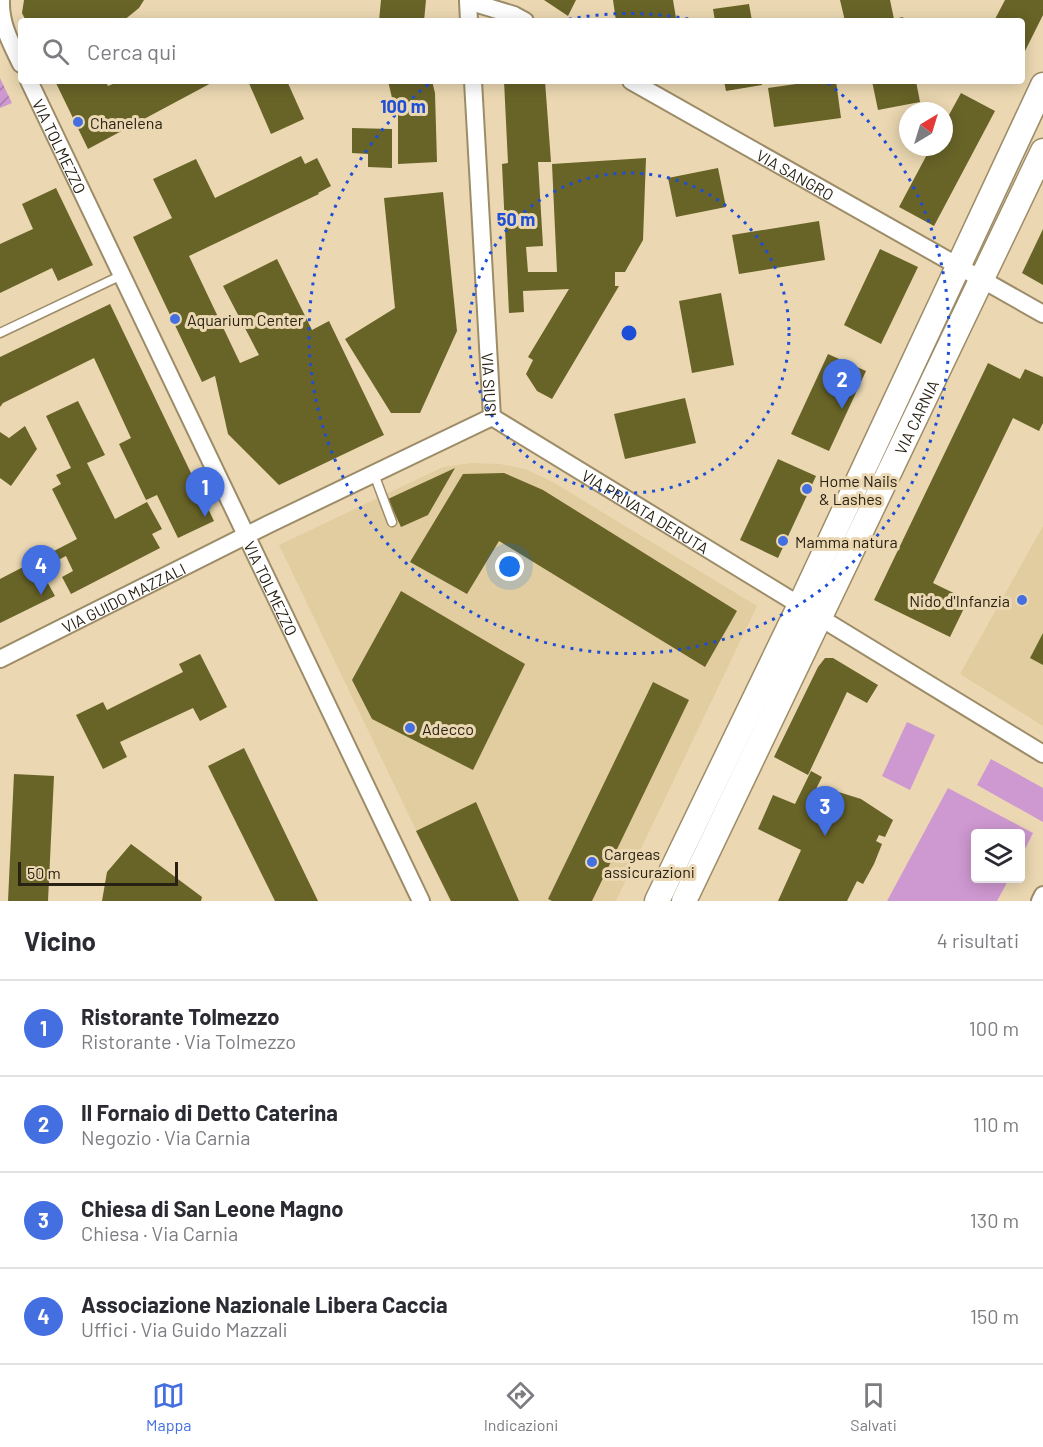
<!DOCTYPE html>
<html lang="it">
<head>
<meta charset="utf-8">
<style>
	:root { --surface:#fff; --page:#f7f7f7; --text:#2b2b33; --muted:#7c7c81; --line:#e1e1e2; --accent:#436fe1 }
	body { margin:0; font-family:Barlow,sans-serif; background:var(--page); color:var(--text) }
	.controls { position:absolute; right:18px; bottom:18px; display:grid; overflow:hidden; border-radius:6px; box-shadow:0 3px 15px #0003 }
	.controls button { width:54px; height:54px; display:grid; place-items:center; padding:0; border:0; border-bottom:2px solid var(--line); background:var(--surface); color:var(--text); font:30px sans-serif }
	.compass { position:absolute; left:899px; top:102px; width:54px; height:54px; border-radius:50%; background:var(--surface); box-shadow:0 3px 15px #0003; rotate:38deg }
	.scale { position:absolute; left:18px; bottom:15px; width:160px; box-sizing:border-box; padding-left:6px; border:3px solid #292214; border-top:0; font-size:16px; line-height:21px; white-space:nowrap; color:#292214; -webkit-text-stroke:4px #ebd8b2; paint-order:stroke }
	.you { position:absolute; left:510px; top:567px; width:21px; height:21px; margin:-15px; border:4px solid #fff; border-radius:50%; background:#1a73e8; box-shadow:0 0 0 9px #1a73e833 }
	.badge { display:grid; place-items:center; width:39px; height:39px; border-radius:50%; background:var(--accent); color:#fff; font-size:20px; font-weight:700 }
	.pin { position:absolute; translate:-50% -50px; filter:drop-shadow(0 2px 3px #0008) }
	.pin::after { content:''; position:absolute; top:32px; width:21px; height:18px; background:inherit; clip-path:polygon(0 0,100% 0,50% 100%) }
	.list { margin:0; padding:0; list-style:none }
	h2 { display:flex; justify-content:space-between; align-items:center; height:78px; margin:0; padding:0 24px; font-size:26px }
	h2 small { font-size:20px; font-weight:400; color:var(--muted) }
	.list li { display:grid; grid-template-columns:39px 1fr auto; gap:18px; align-items:center; box-sizing:border-box; height:96px; padding:0 24px; border-top:2px solid var(--line) }
	.list b { display:block; font-size:22px; white-space:nowrap }
	.list p { margin:0; font-size:20px; white-space:nowrap; color:var(--muted) }
	.list em { font-size:20px; font-style:normal; color:var(--muted) }
	.icon { flex:none; width:33px; height:33px; fill:none; stroke:currentColor; stroke-width:2; stroke-linecap:round; stroke-linejoin:round }
	.map { position:relative; flex:none; width:1043px; height:901px; overflow:hidden }
	.search { position:absolute; background:var(--surface); box-shadow:0 3px 15px #0003; left:18px; right:18px; top:18px; height:66px; display:flex; align-items:center; gap:15px; box-sizing:border-box; padding:0 21px; border-radius:6px; color:var(--muted); font-size:22px }
	.sheet { height:462px; background:var(--surface) }
	nav { display:flex; justify-content:space-around; align-items:center; box-sizing:border-box; height:84px; border-top:2px solid var(--line); background:var(--surface); font-size:16px; color:var(--muted) }
	nav a { display:grid; justify-items:center; gap:3px }
	nav .on { color:var(--accent) }
	.map>svg:first-child { display:block }
	.built { fill:#e2cda0 }
	.garden { fill:url(#garden-furrows) }
	.pitch { fill:#ce98d0 }
	.building { fill:#686327 }
	.lines { fill:none; stroke-linecap:round; stroke-linejoin:round }
	.lane-casing { stroke:#9d8c68; stroke-width:11 }
	.street-casing { stroke:#9d8c68; stroke-width:20 }
	.secondary-casing { stroke:#9d8c68; stroke-width:27 }
	.lane { stroke:#fff; stroke-width:8 }
	.street { stroke:#fff; stroke-width:16 }
	.secondary { stroke:#fff; stroke-width:24 }
	.ring { fill:none; stroke:#1d4ed8; stroke-width:3; stroke-dasharray:3 6 }
	.poi-dot { fill:#436fe1; stroke:#ebd8b2; stroke-width:2 }
	.labels { text-anchor:middle; dominant-baseline:central; stroke-width:6; stroke-linejoin:round; paint-order:stroke }
	.poi-label { font-size:16px; fill:#292214; stroke:#ebd8b2; text-anchor:start }
	.street-label { font-size:16px; fill:#292214; stroke:#ebd8b2 }
	.centre { fill:#1d4ed8; stroke:#ebd8b2; stroke-width:3 }
	.ring-label { font-size:18px; text-anchor:middle; font-weight:bold; fill:#1d4ed8; stroke:#ebd8b2; stroke-width:6; stroke-linejoin:round; paint-order:stroke }
</style>
</head>
<body>
<div class="map">
<svg width="1043" height="901" viewBox="0 0 1043 901">
	<defs>
		<pattern id="garden-furrows" width="10" height="10" patternUnits="userSpaceOnUse" patternTransform="scale(1.5)"><rect width="10" height="10" fill="#ce98d0"/><path d="M-1 1l2-2M0 10L10 0M9 11l2-2" fill="none" stroke="#a77ca8"/></pattern>
	</defs>
	<rect width="100%" height="100%" fill="#ebd8b2"/>
	<g class="built">
		<polygon points="471,463 500,464 525,469 551,481 757,606 616,901 450,901 279,545 443,467"/>
		<polygon points="1043,526 1043,726 960,674"/>
	</g>
	<polygon class="garden" points="0,78 12,103 0,108"/>
	<g class="pitch">
		<polygon points="907,722 935,735 910,790 882,776"/>
		<polygon points="991,759 1043,788 1043,822 977,785"/>
		<polygon points="948,788 1033,833 1021,857 1020,834 976,834 976,878 1009,879 997,901 887,901"/>
	</g>
	<g class="building">
		<polygon points="24,0 144,0 139,8 123,21 26,21 22,13"/>
		<polygon points="381,0 426,0 424,21 379,21"/>
		<polygon points="544,0 576,0 568,16"/>
		<polygon points="613,0 673,0 676,18 656,21 616,21"/>
		<polygon points="840,0 890,0 894,19 903,17 904,21 845,21"/>
		<polygon points="1005,0 1043,0 1043,15 1022,57 1022,21 994,21"/>
		<polygon points="749,4 752,21 715,21 713,9"/>
		<polygon points="55,81 105,81 108,86 120,81 215,81 88,149"/>
		<polygon points="248,81 287,81 304,119 271,134"/>
		<polygon points="388,81 432,81 435,93 437,162 398,164 398,101 393,102"/>
		<polygon points="504,81 545,81 551,162 538,162 543,246 526,247 528,272 557,272 552,164 646,158 643,240 625,272 615,272 615,286 619,286 552,399 537,391 526,374 533,360 528,357 569,289 523,291 524,312 509,313 502,164 508,163"/>
		<polygon points="724,81 761,81 762,85 726,91"/>
		<polygon points="817,81 836,81 841,118 774,127 768,88"/>
		<polygon points="872,81 916,81 920,102 878,110"/>
		<polygon points="961,93 995,111 934,226 899,207 931,147 944,147 944,124"/>
		<polygon points="352,128 392,129 392,168 368,167 368,154 352,153"/>
		<polygon points="301,156 305,164 317,158 331,186 318,193 319,194 189,256 240,363 259,355 223,286 277,259 312,330 329,321 384,435 279,485 228,434 215,376 202,382 133,237 172,218 153,179 196,159 215,198"/>
		<polygon points="718,168 726,207 676,217 668,178"/>
		<polygon points="56,188 93,265 58,281 52,268 0,293 0,244 33,229 22,204"/>
		<polygon points="443,192 457,331 420,413 391,413 345,339 395,308 384,198"/>
		<polygon points="819,221 825,260 739,274 732,235"/>
		<polygon points="1043,229 1043,285 1022,273"/>
		<polygon points="880,249 918,267 881,344 844,325"/>
		<polygon points="721,293 734,365 692,373 679,301"/>
		<polygon points="110,304 214,521 178,538 157,495 146,500 119,444 131,438 94,358 3,403 0,407 0,357"/>
		<polygon points="828,354 866,371 829,451 791,434"/>
		<polygon points="988,363 1020,379 1025,369 1043,377 1043,423 1039,431 1013,418 933,583 968,600 950,637 874,600"/>
		<polygon points="685,398 696,443 625,459 614,414"/>
		<polygon points="78,401 105,455 87,463 115,519 147,502 162,529 152,534 160,548 71,594 62,577 73,571 66,556 40,569 55,596 0,623 0,579 77,539 52,489 61,484 56,475 71,468 46,416"/>
		<polygon points="25,426 37,449 11,486 0,478 0,432 9,438"/>
		<polygon points="778,459 816,476 778,558 740,540"/>
		<polygon points="455,468 428,515 401,527 388,499"/>
		<polygon points="504,473 543,490 737,611 705,667 499,541 467,594 410,562 463,474"/>
		<polygon points="401,591 525,664 473,770 372,719 352,680"/>
		<polygon points="1043,633 1043,665 1030,658"/>
		<polygon points="200,654 227,707 200,721 193,708 120,742 127,757 103,769 76,715 103,702 107,710 183,672 179,664"/>
		<polygon points="825,658 833,658 878,685 867,703 847,692 808,775 774,757 818,667"/>
		<polygon points="653,682 689,700 592,901 552,901 548,899"/>
		<polygon points="244,748 318,901 275,901 208,766"/>
		<polygon points="811,771 822,777 815,791 825,797 829,789 861,799 893,820 885,837 879,835 876,841 882,844 874,864 863,884 857,881 847,901 778,901 801,850 758,829 773,795 795,804"/>
		<polygon points="14,774 54,776 48,901 8,901"/>
		<polygon points="476,802 519,901 451,901 416,831"/>
		<polygon points="131,844 202,897 201,901 102,901 107,872"/>
	</g>
	<g class="lines">
		<defs>
			<g id="lane">
				<polyline points="0,333 122,275"/>
				<polyline points="374,474 392,522"/>
			</g>
			<g id="street">
				<path d="M 1,0 C 0,24 11,43 21,64"/>
				<polyline points="468,0 469,21"/>
				<polyline points="468,1 514,15 525,21"/>
				<path id="s1" d="M 29,81 L 421,901"/>
				<path id="s2" d="M 473,81 L 492,417"/>
				<path id="s3" d="M 631,81 L 1043,314"/>
				<path id="s4" d="M 492,417 L 1043,754"/>
				<path id="s5" d="M 0,659 L 269,524 L 492,417"/>
				<polyline points="1040,901 1043,895"/>
			</g>
			<g id="secondary">
				<polyline points="657,901 800,605 1043,85"/>
				<path id="s6" d="M 684,901 L 1043,151"/>
			</g>
		</defs>
		<use href="#lane" class="lane-casing"/>
		<use href="#street" class="street-casing"/>
		<use href="#secondary" class="secondary-casing"/>
		<use href="#lane" class="lane"/>
		<use href="#street" class="street"/>
		<use href="#secondary" class="secondary"/>
	</g>
	<g class="ring">
		<circle cx="629" cy="333" r="160"/>
		<path d="M560 21A320 320 0 0 1 698 21M828 83A320 320 0 1 1 430 83"/>
	</g>
	<g class="poi-dot">
		<circle cx="78" cy="122" r="6"/>
		<circle cx="175" cy="319" r="6"/>
		<circle cx="807" cy="489" r="6"/>
		<circle cx="783" cy="541" r="6"/>
		<circle cx="1022" cy="600" r="6"/>
		<circle cx="410" cy="728" r="6"/>
		<circle cx="592" cy="862" r="6"/>
	</g>
	<g class="labels">
		<g class="poi-label">
			<text x="90" y="122">Chanelena</text>
			<text x="187" y="319">Aquarium Center</text>
			<text x="819" y="480">Home Nails<tspan x="819" dy="18">&amp; Lashes</tspan></text>
			<text x="795" y="541">Mamma natura</text>
			<text x="1010" y="600" text-anchor="end">Nido d'Infanzia</text>
			<text x="422" y="728">Adecco</text>
			<text x="604" y="853">Cargeas<tspan x="604" dy="18">assicurazioni</tspan></text>
		</g>
		<g class="street-label">
			<text stroke="none"><textPath href="#s1" startOffset="72">VIA TOLMEZZO</textPath></text>
			<text stroke="none"><textPath href="#s3" startOffset="189">VIA SANGRO</textPath></text>
			<text stroke="none"><textPath href="#s2" startOffset="304">VIA SIUSI</textPath></text>
			<text stroke="none"><textPath href="#s6" startOffset="537">VIA CARNIA</textPath></text>
			<text stroke="none"><textPath href="#s4" startOffset="180">VIA PRIVATA DERUTA</textPath></text>
			<text stroke="none"><textPath href="#s1" startOffset="562">VIA TOLMEZZO</textPath></text>
			<text stroke="none"><textPath href="#s5" startOffset="138">VIA GUIDO MAZZALI</textPath></text>
		</g>
	</g>
	<circle cx="629" cy="333" r="9" class="centre"/>
	<g class="ring-label">
		<text x="403" y="113">100 m</text>
		<text x="516" y="226">50 m</text>
	</g>
</svg>
<div class="controls">
<button><svg class="icon" aria-label="layers" viewBox="0 0 24 24"><path d="M12 4l9 5-9 5-9-5zM3 14l9 5 9-5"/></svg></button>
</div>
<svg class="compass" viewBox="-18 -18 36 36"><path d="M0-13l5 13h-10z" fill="#e53935"/><path d="M0 13l5-13h-10z" fill="#7c7c81"/></svg>
<div class="scale">50 m</div>
<div class="you"></div>
<div class="pin badge" style="left:205px;top:517px">1</div>
<div class="pin badge" style="left:842px;top:409px">2</div>
<div class="pin badge" style="left:825px;top:836px">3</div>
<div class="pin badge" style="left:41px;top:595px">4</div>
<div class="search"><svg class="icon" aria-label="search" viewBox="0 0 24 24"><circle cx="10" cy="10" r="6"/><path d="M15 15l6 6"/></svg>Cerca qui</div>
</div>
<section class="sheet">
<h2>Vicino<small>4 risultati</small></h2>
<ul class="list">
<li><span class="badge">1</span><div><b>Ristorante Tolmezzo</b><p>Ristorante · Via Tolmezzo</p></div><em>100 m</em></li>
<li><span class="badge">2</span><div><b>Il Fornaio di Detto Caterina</b><p>Negozio · Via Carnia</p></div><em>110 m</em></li>
<li><span class="badge">3</span><div><b>Chiesa di San Leone Magno</b><p>Chiesa · Via Carnia</p></div><em>130 m</em></li>
<li><span class="badge">4</span><div><b>Associazione Nazionale Libera Caccia</b><p>Uffici · Via Guido Mazzali</p></div><em>150 m</em></li>
</ul>
</section>
<nav>
<a class="on"><svg class="icon" aria-label="map" viewBox="0 0 24 24"><path d="M3 6l6-2 6 2 6-2v14l-6 2-6-2-6 2zM9 4v14M15 6v14"/></svg>Mappa</a>
<a><svg class="icon" aria-label="directions" viewBox="0 0 24 24"><path d="M12 3l9 9-9 9-9-9zM9 14v-3h6M13 9l2 2-2 2"/></svg>Indicazioni</a>
<a><svg class="icon" aria-label="saved" viewBox="0 0 24 24"><path d="M7 4h10v16l-5-4-5 4z"/></svg>Salvati</a>
</nav>
</body>
</html>
